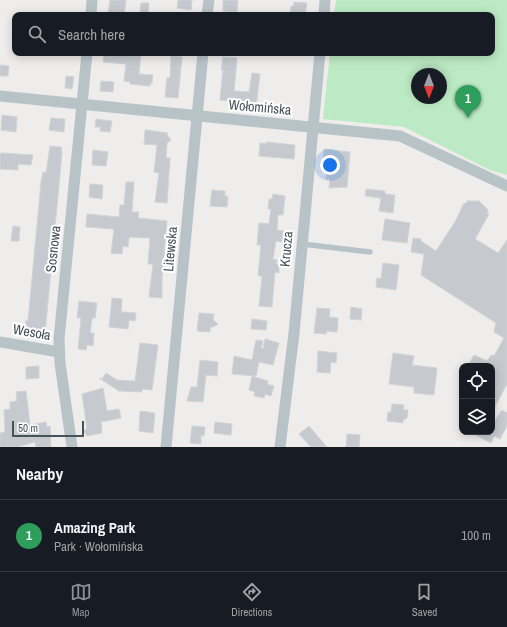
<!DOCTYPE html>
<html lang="en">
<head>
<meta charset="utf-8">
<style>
	:root { --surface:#171b24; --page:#242831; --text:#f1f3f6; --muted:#9ea1a6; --line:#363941; --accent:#8c9099 }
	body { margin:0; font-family:"Archivo Narrow",sans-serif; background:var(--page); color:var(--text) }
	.controls { position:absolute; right:12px; bottom:12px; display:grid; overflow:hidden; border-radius:8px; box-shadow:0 2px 10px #0003 }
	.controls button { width:36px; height:36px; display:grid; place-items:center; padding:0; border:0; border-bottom:1px solid var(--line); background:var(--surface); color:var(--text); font:20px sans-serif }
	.compass { position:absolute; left:411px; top:68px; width:36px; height:36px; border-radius:50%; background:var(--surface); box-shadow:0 2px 10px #0003; rotate:180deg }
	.scale { position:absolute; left:12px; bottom:10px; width:72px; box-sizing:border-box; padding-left:4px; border:2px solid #465358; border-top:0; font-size:11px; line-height:14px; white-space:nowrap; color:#465358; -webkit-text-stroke:3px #fff; paint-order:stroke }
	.you { position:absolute; left:330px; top:165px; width:14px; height:14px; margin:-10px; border:3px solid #fff; border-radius:50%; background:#1a73e8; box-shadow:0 0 0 6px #1a73e833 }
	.badge { display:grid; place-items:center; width:26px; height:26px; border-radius:50%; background:var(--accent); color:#fff; font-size:13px; font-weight:700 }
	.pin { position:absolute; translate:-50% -33px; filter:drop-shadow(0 1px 2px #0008) }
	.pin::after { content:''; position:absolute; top:21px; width:14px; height:12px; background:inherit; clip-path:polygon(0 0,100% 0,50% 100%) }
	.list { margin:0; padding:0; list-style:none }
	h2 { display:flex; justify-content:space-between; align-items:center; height:52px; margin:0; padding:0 16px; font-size:17px }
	h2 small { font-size:13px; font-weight:400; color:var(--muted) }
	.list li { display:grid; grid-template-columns:26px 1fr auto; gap:12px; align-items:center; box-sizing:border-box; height:72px; padding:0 16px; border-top:1px solid var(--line) }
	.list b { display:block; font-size:15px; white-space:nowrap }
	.list p { margin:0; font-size:13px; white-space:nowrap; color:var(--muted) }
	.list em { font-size:13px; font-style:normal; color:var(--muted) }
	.icon { flex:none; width:22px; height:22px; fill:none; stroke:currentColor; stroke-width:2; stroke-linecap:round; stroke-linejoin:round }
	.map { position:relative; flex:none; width:507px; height:447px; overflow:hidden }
	.search { position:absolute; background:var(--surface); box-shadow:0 2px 10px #0003; left:12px; right:12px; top:12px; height:44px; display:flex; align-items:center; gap:10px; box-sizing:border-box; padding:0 14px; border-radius:8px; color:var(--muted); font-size:15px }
	.sheet { height:124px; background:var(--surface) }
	nav { display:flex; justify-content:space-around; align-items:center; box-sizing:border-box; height:56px; border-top:1px solid var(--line); background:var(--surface); font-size:11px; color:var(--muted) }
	nav a { display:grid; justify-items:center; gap:2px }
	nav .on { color:var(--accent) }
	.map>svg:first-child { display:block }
	.green { fill:#bceac4; fill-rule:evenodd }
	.building { fill:#c6cace; stroke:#d0d4d7 }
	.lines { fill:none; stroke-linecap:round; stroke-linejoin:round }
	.service { stroke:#b8c3c8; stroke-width:5.5 }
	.minor { stroke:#b8c3c8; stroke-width:11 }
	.labels { text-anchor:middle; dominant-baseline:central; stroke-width:4; stroke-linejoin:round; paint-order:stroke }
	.street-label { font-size:14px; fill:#465358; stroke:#fff }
</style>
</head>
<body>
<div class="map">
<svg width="507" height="447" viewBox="0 0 507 447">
	<rect width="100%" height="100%" fill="#efecec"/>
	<path class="green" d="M 336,0 L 507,0 L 507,175 L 490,170 L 404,127 L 323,119 L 330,53 L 492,53 L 492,15 L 334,15 ZM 417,74 L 441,74 L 441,98 L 417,98 Z"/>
	<g class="building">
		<polygon points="110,0 126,0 124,15 108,15"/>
		<polygon points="178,0 192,0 191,10 177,8"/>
		<polygon points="223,0 238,0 237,12 223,11"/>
		<polygon points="294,2 307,3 305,15 290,15 291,6 293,7"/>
		<polygon points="141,3 149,3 148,15 140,15"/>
		<polygon points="104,53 141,53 139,74 153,75 152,83 151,83 150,86 130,84 130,82 124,81 126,64 103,62"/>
		<polygon points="171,56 182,57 178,98 165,97 167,78 170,78"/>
		<polygon points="223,57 237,58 234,91 249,92 252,73 260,74 256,108 243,106 244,103 220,100 223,70 221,70"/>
		<polygon points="0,65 9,66 8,76 0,76"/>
		<polygon points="66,76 74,77 72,89 65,88"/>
		<polygon points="101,81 114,82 113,92 100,91"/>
		<polygon points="2,115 17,117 16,132 1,130"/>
		<polygon points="51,118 65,119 64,132 49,130"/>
		<polygon points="96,119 112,121 110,132 100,131 101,127 95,127"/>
		<polygon points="145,130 168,133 167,135 171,140 167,143 166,158 170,158 167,203 155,202 159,173 154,172 157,145 144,144"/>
		<polygon points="266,142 295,145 294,159 259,156 260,143 266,144"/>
		<polygon points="50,146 61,147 62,153 45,334 25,332 26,320 28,321 41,182 43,172 46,173"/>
		<polygon points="324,149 350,152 347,187 329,188 330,179 326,179 327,162 323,162"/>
		<polygon points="93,150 108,152 106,166 92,165"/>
		<polygon points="2,153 33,155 31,165 18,164 18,170 0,169 0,154"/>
		<polygon points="126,182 134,182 132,212 139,212 138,218 167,221 162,278 162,298 149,297 153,264 148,264 150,238 129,237 128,247 123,246 122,254 111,253 114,229 86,227 87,214 119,217 120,205 124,205"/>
		<polygon points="90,184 103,185 102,199 89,197"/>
		<polygon points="366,189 385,191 385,194 395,195 393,213 379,211 381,198 365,196"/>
		<polygon points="212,190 225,191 225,196 228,196 227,207 210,206"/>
		<polygon points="273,194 285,196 283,215 278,215 277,230 284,231 283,242 276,241 273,259 277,260 276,264 279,264 279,273 275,272 272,307 259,306 262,276 258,276 261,245 257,245 259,223 269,224 271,209 268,209 269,199 272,199"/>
		<polygon points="467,201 479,201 488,210 487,213 489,214 475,239 498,253 507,240 507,384 492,412 492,366 468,366 474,355 487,361 491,355 494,356 504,338 494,332 496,323 421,275 424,254 411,252 413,238 421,239 421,241 436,251 455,222 464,203 466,204"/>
		<polygon points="385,219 410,223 407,243 382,240"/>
		<polygon points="13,226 20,227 19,241 11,241"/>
		<polygon points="383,263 399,265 396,290 376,287 377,278 381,279"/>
		<polygon points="112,298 122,299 121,312 136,313 135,321 129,320 128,329 109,327"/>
		<polygon points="79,301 97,303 95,318 92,318 90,333 94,333 93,346 87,345 86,350 78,349 81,318 77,318"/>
		<polygon points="351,307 362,309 361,320 350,319"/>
		<polygon points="317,308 330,309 329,317 338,318 337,332 327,331 326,334 314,333"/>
		<polygon points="199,313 214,314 213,320 218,324 213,327 210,327 210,332 197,331"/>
		<polygon points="252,319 267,321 266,330 251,329"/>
		<polygon points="265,339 279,343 273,365 259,362 256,376 232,374 234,356 252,360 256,340 263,341 261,348 263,349"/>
		<polygon points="140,343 158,345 152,390 142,389 142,392 119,391 99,378 102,379 106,373 117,380 135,381"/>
		<polygon points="318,351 337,353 336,363 331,362 330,373 317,372"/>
		<polygon points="393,353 414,356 412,365 437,368 434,395 414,393 414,387 389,384"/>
		<polygon points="200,360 218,362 217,376 206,375 203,402 187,401 191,387 197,387"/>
		<polygon points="39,366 39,378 26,379 26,367"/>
		<polygon points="252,376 268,381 267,384 274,386 271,396 265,394 264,398 254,396 255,392 249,390"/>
		<polygon points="103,388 107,411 119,409 121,418 101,422 102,433 87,436 84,431 87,428 82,394"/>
		<polygon points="26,391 30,425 46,422 47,427 50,426 51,447 36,447 35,442 17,447 0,447 0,433 5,432 4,410 10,409 10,402 17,401 16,392"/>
		<polygon points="392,404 404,405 403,410 408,410 407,418 403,420 403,423 387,421 388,412 391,412"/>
		<polygon points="502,410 507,413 507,426 500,439 494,436 491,443 470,432 492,432 492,425"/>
		<polygon points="140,411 155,413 153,433 139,431"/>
		<polygon points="215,422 232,424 231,435 214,433"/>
		<polygon points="192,426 205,427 204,436 201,435 201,444 190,443"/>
		<polygon points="309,426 327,447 311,447 299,434"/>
		<polygon points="347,434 360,435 359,447 346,447"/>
	</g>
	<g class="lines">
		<polyline class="service" points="302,244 370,252"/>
		<g class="minor">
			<polyline points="91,15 92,0"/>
			<polyline points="207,15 209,0"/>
			<polyline points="324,15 325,0"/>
			<polyline points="0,96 400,136 507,186"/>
			<polyline points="0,342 59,352"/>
			<polyline points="72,447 60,363 59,339 87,53"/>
			<polyline points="166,447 203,53"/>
			<polyline points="280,447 294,333 320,53"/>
		</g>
	</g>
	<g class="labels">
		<g class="street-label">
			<text transform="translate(260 107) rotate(5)">Wołomińska</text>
			<text transform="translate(53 249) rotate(-84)">Sosnowa</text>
			<text transform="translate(170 249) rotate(-85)">Litewska</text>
			<text transform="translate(286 249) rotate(-85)">Krucza</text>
			<text transform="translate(32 332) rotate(10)">Wesoła</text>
		</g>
	</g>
</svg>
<div class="controls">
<button><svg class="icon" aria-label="locate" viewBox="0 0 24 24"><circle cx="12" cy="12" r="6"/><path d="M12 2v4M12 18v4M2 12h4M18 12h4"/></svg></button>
<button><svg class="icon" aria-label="layers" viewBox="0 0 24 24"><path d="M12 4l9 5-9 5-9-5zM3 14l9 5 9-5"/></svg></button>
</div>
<svg class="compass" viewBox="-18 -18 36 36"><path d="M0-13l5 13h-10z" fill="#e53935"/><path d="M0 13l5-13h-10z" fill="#9ea1a6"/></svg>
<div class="scale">50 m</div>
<div class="you"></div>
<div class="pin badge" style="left:468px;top:118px;background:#2e9e5b">1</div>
<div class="search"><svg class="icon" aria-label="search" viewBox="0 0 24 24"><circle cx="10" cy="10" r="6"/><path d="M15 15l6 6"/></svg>Search here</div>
</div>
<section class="sheet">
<h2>Nearby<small></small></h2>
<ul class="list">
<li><span class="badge" style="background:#2e9e5b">1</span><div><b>Amazing Park</b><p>Park · Wołomińska</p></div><em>100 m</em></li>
</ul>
</section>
<nav>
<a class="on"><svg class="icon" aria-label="map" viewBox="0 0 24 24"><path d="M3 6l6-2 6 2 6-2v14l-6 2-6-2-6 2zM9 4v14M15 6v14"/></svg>Map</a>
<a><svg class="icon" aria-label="directions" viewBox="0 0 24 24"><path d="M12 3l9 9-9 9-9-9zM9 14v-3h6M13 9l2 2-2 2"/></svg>Directions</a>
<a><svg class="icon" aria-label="saved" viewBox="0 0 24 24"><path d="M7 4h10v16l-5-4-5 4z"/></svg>Saved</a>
</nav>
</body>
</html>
